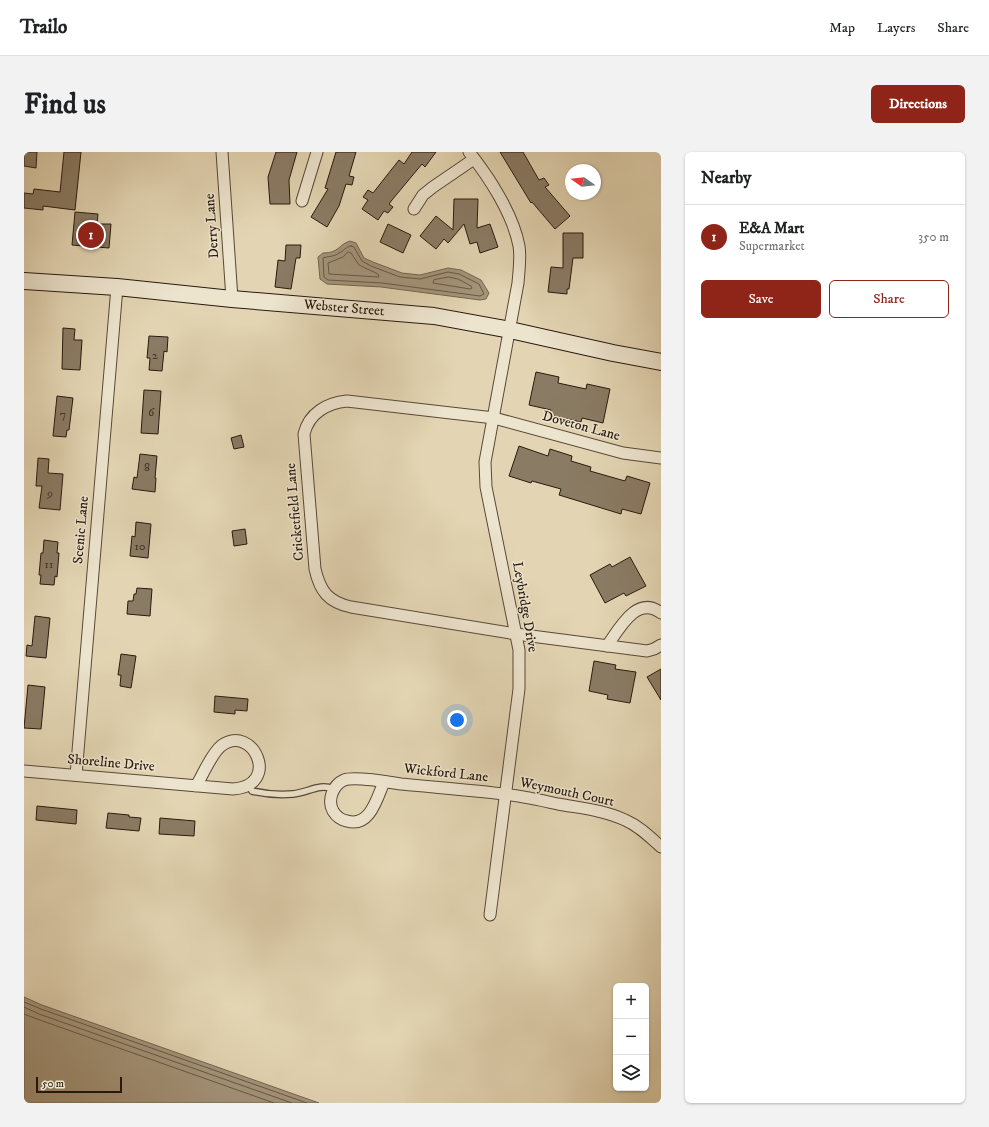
<!DOCTYPE html>
<html lang="en">
<head>
<meta charset="utf-8">
<style>
	:root { --surface:#fff; --page:#f2f2f2; --text:#202124; --muted:#757577; --line:#e0e0e0; --accent:#8f2418 }
	body { margin:0; font-family:"IM FELL DW Pica",serif; background:var(--page); color:var(--text) }
	.controls { position:absolute; right:12px; bottom:12px; display:grid; overflow:hidden; border-radius:6px; box-shadow:0 1px 3px #0004 }
	.controls button { width:36px; height:36px; display:grid; place-items:center; padding:0; border:0; border-bottom:1px solid var(--line); background:var(--surface); color:var(--text); font:20px sans-serif }
	.compass { position:absolute; left:541px; top:12px; width:36px; height:36px; border-radius:50%; background:var(--surface); box-shadow:0 1px 3px #0004; rotate:285deg }
	.scale { position:absolute; left:12px; bottom:10px; width:86px; box-sizing:border-box; padding-left:4px; border:2px solid #291a0f; border-top:0; font-size:11px; line-height:14px; white-space:nowrap; color:#291a0f; -webkit-text-stroke:3px #ede4ce; paint-order:stroke }
	.you { position:absolute; left:433px; top:568px; width:14px; height:14px; margin:-10px; border:3px solid #fff; border-radius:50%; background:#1a73e8; box-shadow:0 0 0 6px #1a73e833 }
	.badge { display:grid; place-items:center; width:26px; height:26px; border-radius:50%; background:var(--accent); color:#fff; font-size:13px; font-weight:700 }
	.pin { position:absolute; translate:-50% -50%; border:2px solid #fff; box-shadow:0 1px 4px #0006 }
	.list { margin:0; padding:0; list-style:none }
	h2 { display:flex; justify-content:space-between; align-items:center; height:52px; margin:0; padding:0 16px; font-size:17px }
	h2 small { font-size:13px; font-weight:400; color:var(--muted) }
	.list li { display:grid; grid-template-columns:26px 1fr auto; gap:12px; align-items:center; box-sizing:border-box; height:64px; padding:0 16px; border-top:1px solid var(--line) }
	.list b { display:block; font-size:15px; white-space:nowrap }
	.list p { margin:0; font-size:13px; white-space:nowrap; color:var(--muted) }
	.list em { font-size:13px; font-style:normal; color:var(--muted) }
	.actions { display:flex; gap:8px; padding:12px 16px }
	.actions a { flex:1; padding:9px 0; border:1px solid var(--accent); border-radius:6px; text-align:center; font-size:14px; color:var(--accent) }
	.actions .main { background:var(--accent); color:#fff }
	.icon { flex:none; width:22px; height:22px; fill:none; stroke:currentColor; stroke-width:2; stroke-linecap:round; stroke-linejoin:round }
	.map { position:relative; flex:none; width:637px; height:951px; overflow:hidden; border-radius:6px }
	header { display:flex; align-items:center; gap:24px; box-sizing:border-box; height:56px; padding:0 20px; background:var(--surface); border-bottom:1px solid var(--line) }
	header strong { font-size:19px }
	nav { display:flex; gap:22px; margin-inline-start:auto; font-size:14px }
	.intro { display:flex; align-items:center; justify-content:space-between; box-sizing:border-box; height:96px; padding:0 24px }
	h1 { margin:0; font-size:28px }
	.button { padding:10px 18px; border-radius:6px; background:var(--accent); color:#fff; font-size:14px; font-weight:700 }
	main { display:flex; gap:24px; padding:0 24px }
	aside { flex:1; background:var(--surface); border-radius:6px; box-shadow:0 1px 3px #0004 }
	.map>svg:first-child { display:block }
	.water { fill:#a4957b; stroke:#736450 }
	.lines { fill:none; stroke-linecap:round; stroke-linejoin:round }
	.shore { stroke:#665845; stroke-width:1 }
	.building { fill:#8a7b64; stroke:#291a0f }
	.service-casing { stroke:#584938; stroke-width:8 }
	.minor-casing { stroke:#584938; stroke-width:13 }
	.secondary-casing { stroke:#291a0f; stroke-width:18 }
	.service { stroke:#ede4ce; stroke-width:5.5 }
	.minor { stroke:#ede4ce; stroke-width:11 }
	.secondary { stroke:#ede4ce; stroke-width:16 }
	.labels { text-anchor:middle; dominant-baseline:central; stroke-width:3; stroke-linejoin:round; paint-order:stroke }
	.number-label { font-size:12px; fill:#413224 }
	.street-label { font-size:14px; fill:#291a0f; stroke:#ede4ce }
</style>
</head>
<body>
<header>
<strong>Trailo</strong>
<nav><a>Map</a><a>Layers</a><a>Share</a></nav>
</header>
<div class="intro"><h1>Find us</h1><a class="button">Directions</a></div>
<main>
<div class="map">
<svg width="637" height="951" viewBox="0 0 637 951">
	<rect width="100%" height="100%" fill="#e3d5b3"/>
	<filter id="stains"><feTurbulence type="fractalNoise" baseFrequency=".005" numOctaves="4"/><feColorMatrix values="0 0 0 0 .2 0 0 0 0 .09 0 0 0 0 .02 0 0 0 .5 -.17"/></filter>
	<radialGradient id="worn" r=".72"><stop offset=".6" stop-color="#630" stop-opacity="0"/><stop offset="1" stop-color="#630" stop-opacity=".3"/></radialGradient>
	<g class="water">
		<path d="M 326,89 L 332,91 L 340,106 L 349,110 L 378,121 L 396,123 L 424,116 L 437,118 L 457,128 L 465,141 L 462,147 L 456,148 L 357,135 L 303,132 L 296,127 L 294,105 L 299,101 C 315,101 314,93 326,89 Z"/>
		<polygon points="0,845 18,853 295,951 0,951"/>
	</g>
	<g class="lines">
		<g class="shore">
			<path d="M 327,94 L 330,95 L 338,109 L 347,114 L 376,125 L 396,127 L 424,120 L 435,122 L 455,132 L 460,142 L 456,144 L 358,131 L 304,128 L 300,125 L 299,106 C 304,104 310,105 315,101 C 320,99 321,95 327,94 Z"/>
			<polygon points="324,100 327,101 335,113 354,122 355,125 305,122 304,111 319,105"/>
			<polygon points="425,125 434,127 447,134 448,136 446,137 409,131 410,128"/>
			<polyline points="0,850 17,857 283,951"/>
			<polyline points="0,855 15,862 268,951"/>
			<polyline points="0,862 13,867 250,951"/>
		</g>
	</g>
	<g class="building">
		<polygon points="0,0 13,0 12,16 0,14"/>
		<polygon points="40,0 57,0 51,58 19,54 19,58 0,56 0,41 9,42 10,37 36,40"/>
		<polygon points="252,0 273,0 265,28 266,52 246,52 244,25"/>
		<polygon points="312,0 332,0 325,24 330,25 328,33 322,32 315,54 303,75 287,65 304,37 301,36"/>
		<polygon points="388,0 412,0 401,15 398,12 368,48 365,52 369,55 364,61 360,59 354,68 338,57 344,48 339,45 344,38 349,41 375,8 380,12"/>
		<polygon points="476,0 499,0 515,28 520,26 525,33 521,35 546,64 531,77 508,50 507,51"/>
		<polygon points="430,47 454,47 453,76 466,72 474,95 456,101 453,90 446,92 440,72 424,91 420,87 412,97 396,84 412,64 429,78"/>
		<polygon points="51,60 74,62 73,72 87,72 85,96 48,93"/>
		<polygon points="364,72 387,83 379,101 356,90"/>
		<polygon points="539,81 559,81 559,106 549,106 545,137 543,137 543,142 524,140 527,115 539,116"/>
		<polygon points="262,93 277,93 276,106 272,106 267,137 251,135 254,108 261,109"/>
		<polygon points="39,176 51,177 50,188 58,188 56,218 38,217"/>
		<polygon points="125,184 144,185 143,200 140,199 138,219 125,218 126,206 123,206"/>
		<polygon points="512,220 535,225 534,231 562,237 563,232 586,237 579,271 558,266 557,270 526,263 527,258 505,253"/>
		<polygon points="120,238 137,239 134,282 117,281"/>
		<polygon points="33,244 49,246 45,278 43,278 42,285 29,284"/>
		<polygon points="217,283 220,295 210,297 207,286"/>
		<polygon points="495,294 524,304 526,297 548,304 547,309 567,315 566,319 601,329 603,324 626,331 617,362 598,357 597,362 535,343 537,337 508,329 507,331 485,324"/>
		<polygon points="116,302 133,304 131,326 132,326 131,340 108,337 110,325 113,326"/>
		<polygon points="14,306 25,307 24,321 39,322 36,358 15,356 18,334 12,334"/>
		<polygon points="112,370 127,372 124,406 106,404 108,384 111,385"/>
		<polygon points="221,377 223,392 210,394 208,379"/>
		<polygon points="20,388 34,390 33,401 35,401 33,425 31,424 30,433 16,432 17,423 15,423 17,401 19,401"/>
		<polygon points="606,405 622,434 602,444 600,441 581,451 566,423 586,412 588,415"/>
		<polygon points="113,436 128,437 126,464 103,462 104,449 109,449 110,442 112,442"/>
		<polygon points="11,464 26,466 22,506 2,504 3,493 8,494"/>
		<polygon points="97,502 112,504 107,536 96,534 97,523 94,523"/>
		<polygon points="570,509 592,513 591,517 612,520 606,551 583,547 584,543 565,539"/>
		<polygon points="637,517 637,548 623,525"/>
		<polygon points="4,533 21,535 17,577 0,576"/>
		<polygon points="191,544 224,547 223,559 211,558 211,562 190,560"/>
		<polygon points="13,654 53,658 52,672 12,668"/>
		<polygon points="84,661 105,663 105,665 117,666 115,679 82,676"/>
		<polygon points="136,666 171,669 170,684 135,682"/>
	</g>
	<g class="lines">
		<defs>
			<path id="service" d="M 225,633 L 228,639 C 241,642 256,643 269,642 C 283,641 296,631 309,637"/>
			<g id="minor">
				<polyline points="198,0 208,147"/>
				<path d="M 445,0 C 465,25 489,62 495,94 C 497,106 495,118 494,131 L 461,310 L 462,335 L 495,498 L 495,537 L 492,560 L 466,763"/>
				<polyline points="278,49 293,0"/>
				<polyline points="390,57 399,43 409,35 450,7"/>
				<path d="M 637,306 L 599,301 L 470,266 L 323,249 C 303,251 285,261 280,282 L 291,417 C 296,439 304,450 327,455 L 492,482 L 623,499 L 630,497 L 637,493"/>
				<path d="M 583,494 C 595,477 613,442 637,461"/>
				<path d="M 0,619 L 209,637 C 258,634 229,570 197,594 C 187,602 179,623 172,634"/>
				<polyline points="52,623 93,135"/>
				<path d="M 360,630 C 353,646 346,676 323,669 C 317,668 312,664 309,659 C 303,648 309,633 320,628 C 331,624 364,630 377,632 C 411,635 446,638 480,642 C 498,644 516,648 534,652 C 556,656 580,658 601,668 C 615,674 626,685 637,695"/>
			</g>
			<polyline id="secondary" points="0,129 93,135 208,147 410,164 486,178 589,201 637,210"/>
		</defs>
		<use href="#service" class="service-casing"/>
		<use href="#minor" class="minor-casing"/>
		<use href="#secondary" class="secondary-casing"/>
		<use href="#service" class="service"/>
		<use href="#minor" class="minor"/>
		<use href="#secondary" class="secondary"/>
	</g>
	<g class="labels">
		<g class="number-label">
			<text x="131" y="203">2</text>
			<text x="127" y="260">6</text>
			<text x="39" y="262">7</text>
			<text x="123" y="315">8</text>
			<text x="26" y="341">9</text>
			<text x="116" y="394">10</text>
			<text x="25" y="412">11</text>
		</g>
		<g class="street-label">
			<text transform="translate(188 74) rotate(-94)">Derry Lane</text>
			<text transform="translate(320 156) rotate(5)">Webster Street</text>
			<text transform="translate(557 274) rotate(15)">Doveton Lane</text>
			<text transform="translate(271 360) rotate(-95)">Cricketfield Lane</text>
			<text transform="translate(57 378) rotate(-85)">Scenic Lane</text>
			<text transform="translate(501 455) rotate(80)">Leybridge Drive</text>
			<text transform="translate(87 611) rotate(5)">Shoreline Drive</text>
			<text transform="translate(422 621) rotate(6)">Wickford Lane</text>
			<text transform="translate(543 640) rotate(12)">Weymouth Court</text>
		</g>
	</g>
	<rect width="100%" height="100%" filter="url(#stains)"/>
	<rect width="100%" height="100%" fill="url(#worn)"/>
</svg>
<div class="controls">
<button>+</button>
<button>−</button>
<button><svg class="icon" aria-label="layers" viewBox="0 0 24 24"><path d="M12 4l9 5-9 5-9-5zM3 14l9 5 9-5"/></svg></button>
</div>
<svg class="compass" viewBox="-18 -18 36 36"><path d="M0-13l5 13h-10z" fill="#e53935"/><path d="M0 13l5-13h-10z" fill="#757577"/></svg>
<div class="scale">50 m</div>
<div class="you"></div>
<div class="pin badge" style="left:67px;top:83px">1</div>
</div>
<aside>
<h2>Nearby<small></small></h2>
<ul class="list">
<li><span class="badge">1</span><div><b>E&amp;A Mart</b><p>Supermarket</p></div><em>350 m</em></li>
</ul>
<div class="actions"><a class="main">Save</a><a>Share</a></div>
</aside>
</main>
</body>
</html>
